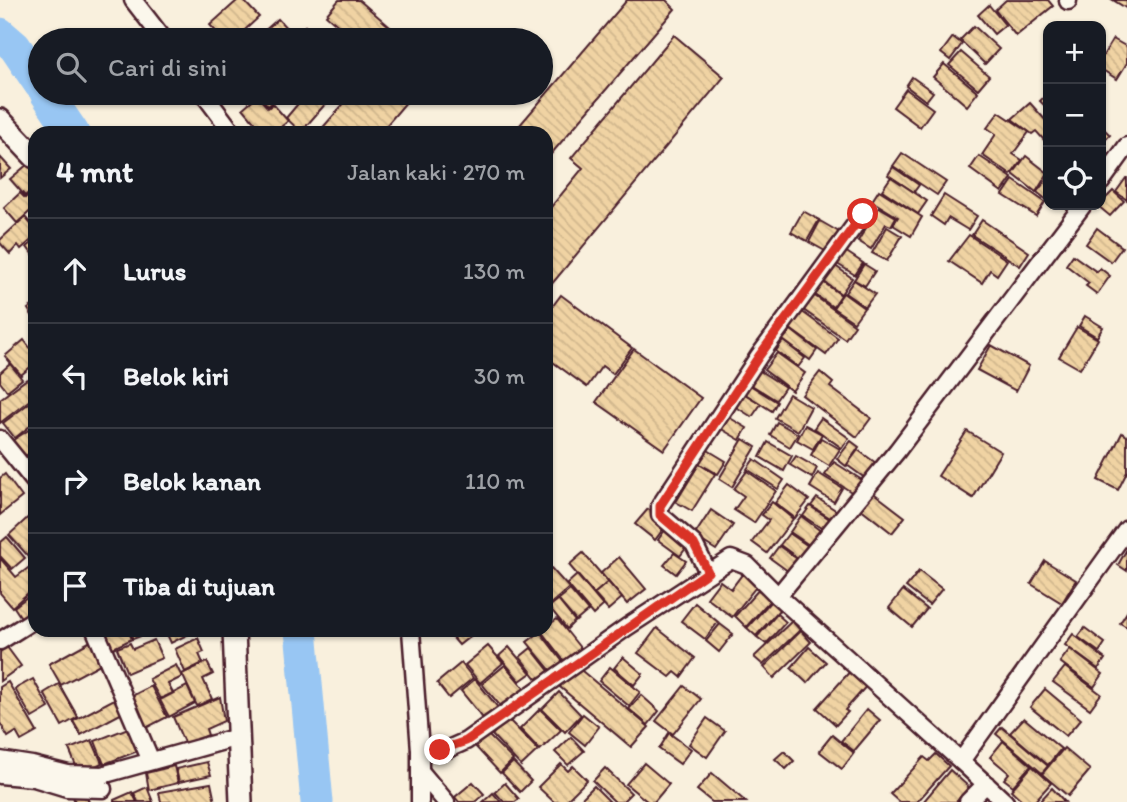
<!DOCTYPE html>
<html lang="id">
<head>
<meta charset="utf-8">
<style>
	:root { --surface:#171b24; --page:#242831; --text:#f1f3f6; --muted:#9ea1a6; --line:#363941 }
	body { margin:0; font-family:Itim,sans-serif; background:var(--page); color:var(--text) }
	.controls { position:absolute; right:21px; top:21px; display:grid; overflow:hidden; border-radius:14px; box-shadow:0 2px 5px #0004 }
	.controls button { width:63px; height:63px; display:grid; place-items:center; padding:0; border:0; border-bottom:2px solid var(--line); background:var(--surface); color:var(--text); font:35px sans-serif }
	.stop { position:absolute; width:21px; height:21px; margin:-16px; border:5px solid #d93025; border-radius:50%; background:#fff }
	.stop.end { background:#d93025; border-color:#fff; box-shadow:0 2px 7px #0008 }
	.list { margin:0; padding:0; list-style:none }
	h2 { display:flex; justify-content:space-between; align-items:center; height:91px; margin:0; padding:0 28px; font-size:30px }
	h2 small { font-size:23px; font-weight:400; color:var(--muted) }
	.list li { display:grid; grid-template-columns:46px 1fr auto; gap:21px; align-items:center; box-sizing:border-box; height:105px; padding:0 28px; border-top:2px solid var(--line) }
	.list b { display:block; font-size:26px; white-space:nowrap }
	.list em { font-size:23px; font-style:normal; color:var(--muted) }
	.icon { flex:none; width:38px; height:38px; fill:none; stroke:currentColor; stroke-width:2; stroke-linecap:round; stroke-linejoin:round }
	.map { position:relative; flex:none; width:1127px; height:802px; overflow:hidden }
	.search { position:absolute; background:var(--surface); box-shadow:0 2px 5px #0004; left:28px; top:28px; width:525px; height:77px; display:flex; align-items:center; gap:18px; box-sizing:border-box; padding:0 24px; border-radius:38px; color:var(--muted); font-size:26px }
	.panel { position:absolute; background:var(--surface); box-shadow:0 2px 5px #0004; left:28px; top:126px; width:525px; height:511px; border-radius:21px }
	.map>svg:first-child { display:block }
	.lines { fill:none; stroke-linecap:round; stroke-linejoin:round }
	.river { stroke:#98c6f3; stroke-width:33 }
	.building { fill:url(#building-back-hatch); stroke:#4a1f2b; stroke-width:2 }
	.street-casing { stroke:#4a1f2b; stroke-width:21 }
	.secondary-casing { stroke:#4a1f2b; stroke-width:26 }
	.street { stroke:#fbf7ec; stroke-width:16 }
	.secondary { stroke:#fbf7ec; stroke-width:21 }
	.route { stroke:#d93025; stroke-width:9 }
</style>
</head>
<body>
<div class="map">
<svg width="1127" height="802" viewBox="0 0 1127 802">
	<defs>
		<pattern id="building-back-hatch" width="6" height="6" patternUnits="userSpaceOnUse" patternTransform="scale(1.75)"><rect width="6" height="6" fill="#f0d3a3"/><path d="M-1 5l2 2M0 0l6 6M5-1l2 2" fill="none" stroke="#cfb58c"/></pattern>
	</defs>
	<rect width="100%" height="100%" fill="#f9f0dd"/>
	<filter id="ink" filterUnits="userSpaceOnUse"><feTurbulence type="fractalNoise" baseFrequency=".0143" numOctaves="2"/><feDisplacementMap in="SourceGraphic" scale="14" xChannelSelector="R" yChannelSelector="G"/><feConvolveMatrix kernelMatrix="1 2 1 2 8 2 1 2 1" color-interpolation-filters="sRGB"/></filter>
	<g filter="url(#ink)">
		<g class="lines">
			<g class="river">
				<polyline points="0,34 15,47 40,84"/>
				<polyline points="46,93 73,133"/>
				<polyline points="301,630 317,802"/>
			</g>
		</g>
		<g class="building">
			<polygon points="238,0 243,0 259,17 234,40 224,40 210,25"/>
			<polygon points="339,0 359,0 405,40 355,40 326,15"/>
			<polygon points="627,0 666,0 675,9 546,160 546,133 513,133"/>
			<polygon points="1006,0 1048,0 1053,6 1016,36 995,10"/>
			<polygon points="1113,0 1127,0 1127,6 1126,8"/>
			<polygon points="989,5 1005,25 994,34 978,15"/>
			<polygon points="278,19 290,32 281,40 254,40"/>
			<polygon points="305,26 318,40 291,40 290,39"/>
			<polygon points="974,26 999,49 985,64 960,40"/>
			<polygon points="674,35 724,77 546,291 546,213 583,168 571,158"/>
			<polygon points="953,37 962,44 950,60 941,53"/>
			<polygon points="1113,39 1127,47 1127,63 1117,79 1101,69 1101,59"/>
			<polygon points="961,52 989,76 978,89 949,65"/>
			<polygon points="944,64 978,92 967,106 933,77"/>
			<polygon points="912,77 933,92 926,101 906,86"/>
			<polygon points="906,89 933,109 920,127 893,107"/>
			<polygon points="262,93 284,93 268,106 259,95"/>
			<polygon points="307,93 316,93 327,102 301,132 286,118"/>
			<polygon points="353,93 412,93 413,94 380,133 318,133"/>
			<polygon points="1048,93 1048,109 1040,101"/>
			<polygon points="257,96 268,108 273,104 288,121 274,133 264,133 243,108"/>
			<polygon points="1030,103 1048,123 1048,136 1044,140 1036,131 1032,134 1012,119"/>
			<polygon points="999,112 1029,132 1013,154 1022,160 1011,175 982,155 996,134 987,128"/>
			<polygon points="1101,126 1110,135 1101,144"/>
			<polygon points="902,153 946,182 937,195 893,166"/>
			<polygon points="979,156 1012,178 1002,192 970,169"/>
			<polygon points="1026,156 1048,173 1036,192 1013,174"/>
			<polygon points="0,157 11,169 0,178"/>
			<polygon points="28,164 35,172 35,187 25,196 10,179"/>
			<polygon points="893,167 919,185 914,192 888,175"/>
			<polygon points="891,177 927,201 918,214 882,190"/>
			<polygon points="1048,178 1048,201 1037,192"/>
			<polygon points="1126,178 1127,178 1127,200 1116,192"/>
			<polygon points="1013,180 1045,202 1036,216 1003,195"/>
			<polygon points="35,189 35,207 17,223 4,208 20,193 25,198"/>
			<polygon points="879,190 922,217 911,236 893,225 898,217 872,201"/>
			<polygon points="1113,191 1124,201 1110,216 1098,206"/>
			<polygon points="944,195 977,216 968,230 948,218 944,225 931,216"/>
			<polygon points="879,207 896,217 891,226 886,224 871,249 858,241"/>
			<polygon points="803,211 819,220 807,241 791,232"/>
			<polygon points="25,217 35,229 35,237 21,249 18,245 10,254 0,243 0,240"/>
			<polygon points="982,220 1029,252 1020,266 972,235"/>
			<polygon points="820,221 839,232 827,252 809,242"/>
			<polygon points="887,227 902,236 887,261 872,253"/>
			<polygon points="1097,228 1122,247 1111,262 1086,244"/>
			<polygon points="969,235 1007,260 997,275 990,270 982,283 949,261"/>
			<polygon points="35,241 35,258 27,247"/>
			<polygon points="842,249 863,263 855,275 834,262"/>
			<polygon points="1073,255 1097,272 1100,268 1110,276 1097,294 1086,286 1089,283 1066,265"/>
			<polygon points="864,264 875,271 865,286 854,280"/>
			<polygon points="834,265 852,278 841,294 823,281"/>
			<polygon points="854,280 875,294 865,307 845,293"/>
			<polygon points="823,282 841,295 833,307 814,294"/>
			<polygon points="843,293 864,308 854,322 833,308"/>
			<polygon points="812,294 855,325 845,339 802,309"/>
			<polygon points="561,295 632,348 613,374 602,366 587,387 546,357 546,315"/>
			<polygon points="35,304 35,320 28,309"/>
			<polygon points="801,311 838,338 826,355 789,328"/>
			<polygon points="1085,316 1103,327 1097,337 1079,326"/>
			<polygon points="1077,327 1098,339 1080,369 1059,357"/>
			<polygon points="791,330 817,350 810,360 783,340"/>
			<polygon points="24,340 35,354 35,363 21,375 5,356"/>
			<polygon points="783,341 805,358 798,367 776,351"/>
			<polygon points="991,345 1029,366 1016,391 977,370"/>
			<polygon points="634,349 701,398 664,450 596,402"/>
			<polygon points="777,353 805,373 792,391 764,370"/>
			<polygon points="10,364 22,379 7,391 0,382 0,373"/>
			<polygon points="754,367 785,387 776,400 745,381"/>
			<polygon points="820,372 833,383 830,387 871,418 857,437 802,395"/>
			<polygon points="27,379 35,389 35,396 0,423 0,399"/>
			<polygon points="745,382 777,402 772,411 739,390"/>
			<polygon points="738,390 761,404 752,417 730,403"/>
			<polygon points="789,394 811,407 798,431 775,418"/>
			<polygon points="32,401 35,405 35,422 15,438 3,423"/>
			<polygon points="725,415 747,428 740,440 718,427"/>
			<polygon points="821,418 849,438 842,448 814,428"/>
			<polygon points="777,422 798,434 790,447 770,435"/>
			<polygon points="805,425 822,434 813,449 797,440"/>
			<polygon points="35,426 35,450 20,459 10,442"/>
			<polygon points="967,431 1001,452 973,498 938,476"/>
			<polygon points="1122,433 1127,436 1127,472 1118,490 1098,480"/>
			<polygon points="821,438 840,449 829,466 811,455"/>
			<polygon points="743,439 756,447 732,487 719,479"/>
			<polygon points="851,441 859,447 846,466 837,459"/>
			<polygon points="768,442 792,456 784,471 760,457"/>
			<polygon points="701,446 726,461 718,474 693,460"/>
			<polygon points="858,450 880,466 869,481 847,465"/>
			<polygon points="796,456 817,468 812,478 790,465"/>
			<polygon points="754,459 784,480 778,489 747,469"/>
			<polygon points="834,462 865,482 856,495 825,475"/>
			<polygon points="699,464 715,474 692,511 676,502"/>
			<polygon points="747,471 776,491 754,523 734,510 744,496 734,489"/>
			<polygon points="818,473 842,488 834,502 810,487"/>
			<polygon points="5,474 22,497 0,515 0,478"/>
			<polygon points="789,485 809,500 795,518 775,503"/>
			<polygon points="867,488 905,517 892,533 855,504"/>
			<polygon points="817,498 837,511 832,519 811,506"/>
			<polygon points="772,502 793,519 767,553 752,542 769,520 762,515"/>
			<polygon points="810,506 831,520 824,530 803,516"/>
			<polygon points="648,509 667,524 655,540 635,524"/>
			<polygon points="711,510 733,525 716,550 694,536"/>
			<polygon points="35,511 35,551 29,557 9,535"/>
			<polygon points="801,516 822,532 812,547 790,532"/>
			<polygon points="667,527 689,544 680,556 658,540"/>
			<polygon points="789,533 811,548 802,561 780,545"/>
			<polygon points="7,537 25,558 12,569 0,556 0,543"/>
			<polygon points="779,546 800,561 792,574 770,558"/>
			<polygon points="1127,549 1127,571 1118,565"/>
			<polygon points="583,553 608,582 594,594 569,565"/>
			<polygon points="674,553 686,561 676,574 664,565"/>
			<polygon points="619,557 646,589 627,604 601,573"/>
			<polygon points="0,558 16,577 35,563 35,587 12,607 0,593"/>
			<polygon points="1045,561 1076,580 1062,603 1031,584"/>
			<polygon points="551,568 569,588 548,606 546,603 546,572"/>
			<polygon points="919,571 942,589 929,605 906,587"/>
			<polygon points="744,572 759,583 732,617 707,598 720,581 731,589"/>
			<polygon points="577,575 603,606 593,615 567,584"/>
			<polygon points="608,582 622,598 608,610 594,594"/>
			<polygon points="761,587 773,597 746,627 735,616"/>
			<polygon points="570,590 588,611 576,621 558,600"/>
			<polygon points="903,590 927,609 912,627 889,608"/>
			<polygon points="35,591 35,614 24,622 14,607"/>
			<polygon points="558,600 575,621 567,629 549,607"/>
			<polygon points="771,601 780,609 756,636 747,628"/>
			<polygon points="695,603 718,622 705,639 681,621"/>
			<polygon points="1127,612 1127,627 1120,623"/>
			<polygon points="777,614 786,622 766,644 757,637"/>
			<polygon points="557,619 581,649 565,662 541,631 546,630 546,627"/>
			<polygon points="792,621 800,630 763,665 754,657"/>
			<polygon points="720,624 733,634 719,652 706,641"/>
			<polygon points="657,628 695,658 681,677 675,672 670,677 638,653"/>
			<polygon points="1085,628 1105,643 1099,652 1078,637"/>
			<polygon points="115,630 128,630 132,639 107,651 101,637"/>
			<polygon points="129,630 150,630 151,632 133,639"/>
			<polygon points="165,630 197,630 171,643"/>
			<polygon points="446,630 478,630 459,645"/>
			<polygon points="801,631 811,642 774,678 764,667"/>
			<polygon points="540,632 563,662 551,671 527,642"/>
			<polygon points="1073,634 1105,659 1098,669 1065,645"/>
			<polygon points="198,638 204,652 199,654 203,663 185,672 175,649"/>
			<polygon points="154,640 162,658 127,673 117,648 130,643 133,649"/>
			<polygon points="91,641 102,663 61,685 49,664"/>
			<polygon points="488,646 503,663 480,683 465,665"/>
			<polygon points="7,647 21,666 0,681 0,652"/>
			<polygon points="509,647 531,673 520,681 499,656"/>
			<polygon points="809,647 826,662 807,683 791,668"/>
			<polygon points="531,648 549,671 538,680 520,657"/>
			<polygon points="1070,649 1103,674 1094,687 1060,662"/>
			<polygon points="623,657 643,674 634,685 614,668"/>
			<polygon points="207,662 213,674 203,679 212,699 197,706 182,674"/>
			<polygon points="461,663 473,678 449,698 437,683"/>
			<polygon points="176,665 182,677 168,684 173,693 160,699 149,679"/>
			<polygon points="505,665 525,689 502,708 482,684"/>
			<polygon points="576,666 649,727 631,747 560,687"/>
			<polygon points="610,667 640,692 629,706 599,681"/>
			<polygon points="1065,667 1101,694 1090,709 1053,682"/>
			<polygon points="853,668 869,683 845,710 848,712 836,725 817,708"/>
			<polygon points="33,679 49,708 32,718 15,689"/>
			<polygon points="475,679 500,710 486,722 461,691"/>
			<polygon points="8,682 37,732 21,741 16,732 8,737 0,723 0,687"/>
			<polygon points="59,684 78,717 62,726 44,693"/>
			<polygon points="151,686 167,717 144,729 128,698"/>
			<polygon points="187,686 195,703 169,717 160,700"/>
			<polygon points="684,686 701,699 673,734 656,721"/>
			<polygon points="1045,689 1081,719 1066,736 1030,707"/>
			<polygon points="559,692 581,715 565,732 542,709"/>
			<polygon points="641,695 659,711 648,725 629,709"/>
			<polygon points="120,696 128,710 81,735 73,721"/>
			<polygon points="220,697 224,721 206,729 208,735 185,745 173,717"/>
			<polygon points="540,709 561,730 540,750 520,729"/>
			<polygon points="867,709 880,720 854,751 841,741"/>
			<polygon points="583,714 599,727 585,745 569,732"/>
			<polygon points="707,718 725,731 707,757 689,744"/>
			<polygon points="1024,718 1061,749 1048,765 1010,733"/>
			<polygon points="508,719 538,750 521,766 492,735"/>
			<polygon points="1002,727 1048,766 1042,773 996,734"/>
			<polygon points="128,728 138,751 104,764 95,741"/>
			<polygon points="485,732 513,760 500,773 473,744"/>
			<polygon points="669,733 691,749 680,764 659,749"/>
			<polygon points="832,735 854,753 842,769 819,751"/>
			<polygon points="571,737 584,751 568,765 555,752"/>
			<polygon points="92,740 102,763 79,773 69,749"/>
			<polygon points="1003,741 1031,765 1013,786 1004,779 1009,773 990,757"/>
			<polygon points="1064,748 1090,770 1068,796 1042,774"/>
			<polygon points="784,751 794,761 786,769 775,759"/>
			<polygon points="936,754 949,766 917,802 899,802 890,794 924,757 929,761"/>
			<polygon points="207,762 211,775 179,782 176,769"/>
			<polygon points="513,762 531,781 520,792 502,773"/>
			<polygon points="644,763 669,784 654,802 648,802 626,784"/>
			<polygon points="561,764 568,771 573,766 587,780 565,802 554,802 538,787"/>
			<polygon points="174,766 178,783 149,790 146,773"/>
			<polygon points="1032,766 1051,783 1034,802 1024,802 1011,790"/>
			<polygon points="605,768 631,793 622,802 615,802 593,781"/>
			<polygon points="950,770 969,787 956,802 923,802"/>
			<polygon points="712,773 746,802 712,802 697,790"/>
			<polygon points="473,782 484,794 475,802 459,802 455,797"/>
			<polygon points="211,783 215,802 161,802 159,792"/>
			<polygon points="505,783 519,799 515,802 504,802 495,792"/>
			<polygon points="594,786 610,802 578,802"/>
			<polygon points="147,787 153,802 138,802 134,793"/>
			<polygon points="1052,788 1065,802 1039,802"/>
			<polygon points="132,792 137,802 114,802 114,800"/>
			<polygon points="493,793 501,802 483,802"/>
			<polygon points="86,794 89,802 75,802 73,797"/>
		</g>
		<g class="lines">
			<defs>
				<g id="street">
					<polyline points="133,0 164,40"/>
					<polyline points="1068,0 1068,1"/>
					<polyline points="203,93 233,133"/>
					<polyline points="1101,182 1127,146"/>
					<polyline points="0,439 35,482"/>
					<polyline points="708,572 694,544 660,515 660,506 759,356 863,214"/>
					<polyline points="778,596 897,451 1083,205"/>
					<polyline points="95,630 151,761"/>
					<polyline points="411,630 420,750 420,802"/>
					<polyline points="0,641 35,619"/>
					<polyline points="420,750 448,749 466,741 627,627 731,559 747,565 778,596 961,761"/>
					<polyline points="0,760 32,765 68,774 102,775 238,737"/>
					<polyline points="420,771 446,802"/>
					<polyline points="0,775 34,778 67,788 103,789"/>
					<polyline points="968,802 986,784"/>
					<polyline points="1005,802 961,761 1127,529"/>
				</g>
				<g id="secondary">
					<polyline points="0,120 35,157"/>
					<polyline points="234,630 241,802"/>
				</g>
			</defs>
			<use href="#street" class="street-casing"/>
			<use href="#secondary" class="secondary-casing"/>
			<use href="#street" class="street"/>
			<use href="#secondary" class="secondary"/>
		</g>
	</g>
	<g class="lines" filter="url(#ink)">
		<polyline class="route" points="440,750 466,741 708,572 694,544 660,515 660,506 759,356 863,214"/>
	</g>
</svg>
<div class="controls">
<button>+</button>
<button>−</button>
<button><svg class="icon" aria-label="locate" viewBox="0 0 24 24"><circle cx="12" cy="12" r="6"/><path d="M12 2v4M12 18v4M2 12h4M18 12h4"/></svg></button>
</div>
<div class="stop" style="left:863px;top:214px"></div>
<div class="stop end" style="left:440px;top:750px"></div>
<div class="search"><svg class="icon" aria-label="search" viewBox="0 0 24 24"><circle cx="10" cy="10" r="6"/><path d="M15 15l6 6"/></svg>Cari di sini</div>
<section class="panel">
<h2>4 mnt<small>Jalan kaki · 270 m</small></h2>
<ul class="list">
<li><svg class="icon" aria-label="ahead" viewBox="0 0 24 24"><path d="M12 20V5M6 11l6-6 6 6"/></svg><div><b>Lurus</b></div><em>130 m</em></li>
<li><svg class="icon" aria-label="left" viewBox="0 0 24 24"><path d="M17 20v-9H6M10 6l-5 5 5 5"/></svg><div><b>Belok kiri</b></div><em>30 m</em></li>
<li><svg class="icon" aria-label="right" viewBox="0 0 24 24"><path d="M7 20v-9h11M14 6l5 5-5 5"/></svg><div><b>Belok kanan</b></div><em>110 m</em></li>
<li><svg class="icon" aria-label="arrive" viewBox="0 0 24 24"><path d="M6 21V4h12l-3 4 3 4H6"/></svg><div><b>Tiba di tujuan</b></div></li>
</ul>
</section>
</div>
</body>
</html>
